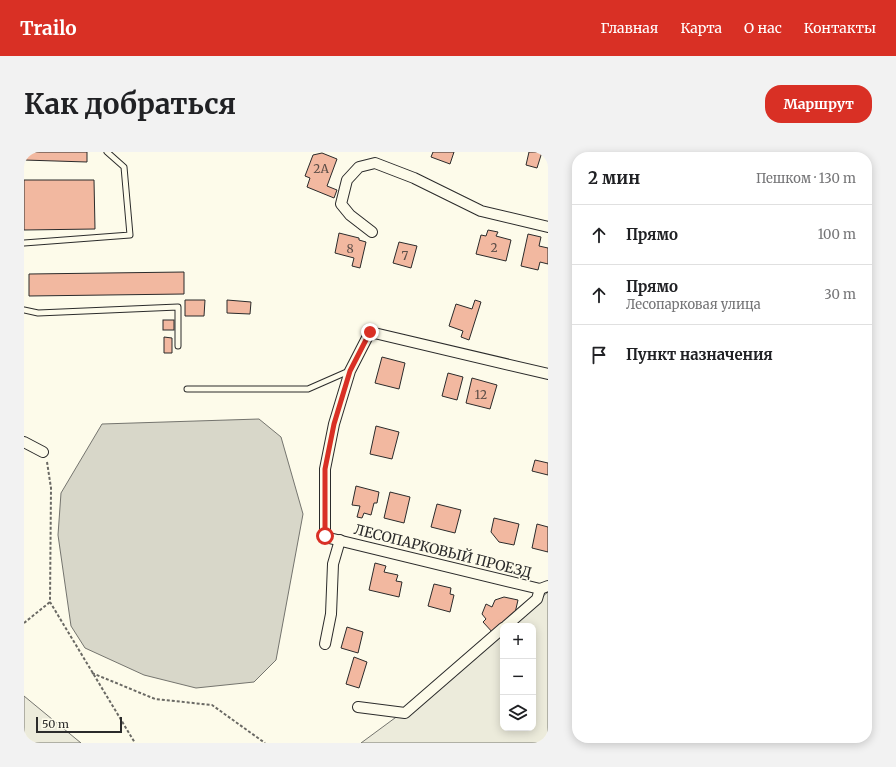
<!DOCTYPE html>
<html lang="ru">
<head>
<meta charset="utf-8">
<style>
	:root { --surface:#fff; --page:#f2f2f2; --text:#202124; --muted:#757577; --line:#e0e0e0; --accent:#d93025 }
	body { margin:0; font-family:Merriweather,serif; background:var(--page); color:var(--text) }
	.controls { position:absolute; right:12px; bottom:12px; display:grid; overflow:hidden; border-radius:8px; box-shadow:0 2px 10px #0003 }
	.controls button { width:36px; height:36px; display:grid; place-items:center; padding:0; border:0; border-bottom:1px solid var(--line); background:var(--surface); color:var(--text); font:20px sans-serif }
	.scale { position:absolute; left:12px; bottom:10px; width:86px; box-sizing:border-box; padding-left:4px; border:2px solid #2b2b2b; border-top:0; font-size:11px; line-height:14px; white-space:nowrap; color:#2b2b2b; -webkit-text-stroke:3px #fdfbea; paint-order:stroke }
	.stop { position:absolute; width:12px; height:12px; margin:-9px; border:3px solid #d93025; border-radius:50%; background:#fff }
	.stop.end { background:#d93025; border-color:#fff; box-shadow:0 1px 4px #0008 }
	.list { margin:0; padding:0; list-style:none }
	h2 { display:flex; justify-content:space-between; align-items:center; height:52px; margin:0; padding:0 16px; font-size:17px }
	h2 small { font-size:13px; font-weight:400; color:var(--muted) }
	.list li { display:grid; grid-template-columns:26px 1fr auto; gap:12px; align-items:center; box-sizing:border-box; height:60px; padding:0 16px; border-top:1px solid var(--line) }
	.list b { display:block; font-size:15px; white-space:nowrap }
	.list p { margin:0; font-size:13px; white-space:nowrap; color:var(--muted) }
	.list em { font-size:13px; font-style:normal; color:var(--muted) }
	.icon { flex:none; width:22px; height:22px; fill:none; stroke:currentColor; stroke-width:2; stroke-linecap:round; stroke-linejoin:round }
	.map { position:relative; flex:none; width:524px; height:591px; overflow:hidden; border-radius:16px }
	header { display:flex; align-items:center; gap:24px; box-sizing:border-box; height:56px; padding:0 20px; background:var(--accent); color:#fff }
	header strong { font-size:19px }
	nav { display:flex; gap:22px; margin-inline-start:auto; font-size:14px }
	.intro { display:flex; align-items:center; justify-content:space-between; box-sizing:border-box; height:96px; padding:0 24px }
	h1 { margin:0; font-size:28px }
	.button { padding:10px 18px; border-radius:16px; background:var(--accent); color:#fff; font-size:14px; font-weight:700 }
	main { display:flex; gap:24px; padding:0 24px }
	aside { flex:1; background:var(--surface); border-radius:16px; box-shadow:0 2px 10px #0003 }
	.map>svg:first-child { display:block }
	.green { fill:#ecebdb; stroke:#74746e }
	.water { fill:#d8d7c9; stroke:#74746e }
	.building { fill:#f2b8a0; stroke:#2b2b2b }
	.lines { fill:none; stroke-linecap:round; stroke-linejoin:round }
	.service-casing { stroke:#2b2b2b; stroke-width:7 }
	.minor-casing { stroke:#2b2b2b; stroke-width:12 }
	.path { stroke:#6a6964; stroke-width:2; stroke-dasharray:3 2; stroke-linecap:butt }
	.service { stroke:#fdfbea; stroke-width:5 }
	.minor { stroke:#fdfbea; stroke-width:10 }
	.route { stroke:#d93025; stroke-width:5 }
	.labels { text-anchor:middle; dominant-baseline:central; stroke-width:3; stroke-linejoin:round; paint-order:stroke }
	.number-label { font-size:12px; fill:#5d4e48 }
	.street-label { font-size:14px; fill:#2b2b2b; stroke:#fdfbea }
</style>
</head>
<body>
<header>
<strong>Trailo</strong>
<nav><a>Главная</a><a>Карта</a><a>О нас</a><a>Контакты</a></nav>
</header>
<div class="intro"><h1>Как добраться</h1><a class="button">Маршрут</a></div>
<main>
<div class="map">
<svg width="524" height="591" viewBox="0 0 524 591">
	<rect width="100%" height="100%" fill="#fdfbea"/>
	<g class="green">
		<polygon points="524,440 524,591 337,591 398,546 479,478 479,576 509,576 509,474 483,474"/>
		<polygon points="0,544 57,591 0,591"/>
	</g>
	<polygon class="water" points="235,267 257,285 279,362 252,508 230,530 172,536 120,523 61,496 47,474 34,383 37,341 78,272"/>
	<g class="building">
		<polygon points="0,0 63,0 63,10 0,8"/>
		<polygon points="409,0 430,0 426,12 407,5"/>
		<polygon points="505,0 518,0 513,16 502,13"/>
		<polygon points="298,1 313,7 303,34 313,38 310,46 283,35 286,26 281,24 289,3"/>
		<polygon points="0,28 70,28 71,77 0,78"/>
		<polygon points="464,78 474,80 472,84 487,88 482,109 452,102 457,83 462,84"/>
		<polygon points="315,81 335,86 335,88 342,90 336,116 328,114 330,106 311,101"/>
		<polygon points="504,82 517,85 515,94 524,96 524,112 516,110 514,118 497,114"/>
		<polygon points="375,90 393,94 387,116 369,111"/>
		<polygon points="160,120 160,142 5,144 5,122"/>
		<polygon points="161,148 181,148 180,164 161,164"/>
		<polygon points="203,148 227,150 226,162 203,161"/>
		<polygon points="451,148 457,150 445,188 437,185 439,179 425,174 432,152 448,157"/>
		<rect x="139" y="168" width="11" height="10"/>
		<polygon points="140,185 148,186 148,201 140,201"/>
		<polygon points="358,205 381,211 375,237 351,231"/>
		<polygon points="424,221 439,225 433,248 418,244"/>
		<polygon points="448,226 473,233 466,257 442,251"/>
		<polygon points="352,274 375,280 368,307 346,302"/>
		<polygon points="511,308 524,311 524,323 508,319"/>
		<polygon points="332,334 355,340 353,351 350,351 347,363 340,361 338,366 333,365 336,354 328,353"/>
		<polygon points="366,340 386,345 380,371 360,366"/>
		<polygon points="413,352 437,358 431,381 407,375"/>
		<polygon points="470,366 495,372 490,393 475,390 467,380"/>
		<polygon points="513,372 524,375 524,400 508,396"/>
		<polygon points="351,411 362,414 360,420 374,423 372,429 378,430 375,445 345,438"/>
		<polygon points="410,432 427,436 426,442 430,443 426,460 404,454"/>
		<polygon points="480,445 494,448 491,461 470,482 459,470 462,467 458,462 462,452 468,455 471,448"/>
		<polygon points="323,475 339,480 334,501 317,496"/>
		<polygon points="330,505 343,510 335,536 322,532"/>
	</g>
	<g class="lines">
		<defs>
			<g id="service">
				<polyline points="0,91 106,83 100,15 83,0"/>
				<polyline points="0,158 14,161 154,155 154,194"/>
				<polyline points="163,237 284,237 325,219"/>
			</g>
			<g id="minor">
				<polyline points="348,80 326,63 317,52 323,28 335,15 351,11 390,26 457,59 524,75"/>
				<polyline points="524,222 346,180 326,219 310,272 301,317 301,385 516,437 524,434"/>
				<polyline points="0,290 19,300"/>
				<polyline points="482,474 513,447 516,437"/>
				<polyline points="301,492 307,462 309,412 316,388"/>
				<polyline points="334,555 381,561 479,476"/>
			</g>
		</defs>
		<use href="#service" class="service-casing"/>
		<use href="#minor" class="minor-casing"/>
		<g class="path">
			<polyline points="23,310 27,336 26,450 111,591"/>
			<polyline points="0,471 26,450"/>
			<polyline points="68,521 131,547 188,553 241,591"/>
		</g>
		<use href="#service" class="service"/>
		<use href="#minor" class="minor"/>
	</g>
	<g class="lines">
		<polyline class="route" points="301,384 301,317 310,272 326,219 346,180"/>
	</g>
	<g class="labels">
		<g class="number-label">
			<text x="297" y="16">2А</text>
			<text x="470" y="95">2</text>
			<text x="326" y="96">8</text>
			<text x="381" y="103">7</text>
			<text x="457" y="242">12</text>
		</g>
		<g class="street-label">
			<text transform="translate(419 399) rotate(14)">ЛЕСОПАРКОВЫЙ ПРОЕЗД</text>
		</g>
	</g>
</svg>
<div class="controls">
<button>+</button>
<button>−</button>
<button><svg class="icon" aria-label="layers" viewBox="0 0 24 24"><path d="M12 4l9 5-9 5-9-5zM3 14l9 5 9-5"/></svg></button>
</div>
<div class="scale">50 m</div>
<div class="stop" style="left:301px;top:384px"></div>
<div class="stop end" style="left:346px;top:180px"></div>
</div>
<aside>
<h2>2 мин<small>Пешком · 130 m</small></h2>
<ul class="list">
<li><svg class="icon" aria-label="ahead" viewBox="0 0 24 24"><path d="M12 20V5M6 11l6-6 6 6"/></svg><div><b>Прямо</b></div><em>100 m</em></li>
<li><svg class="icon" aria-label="ahead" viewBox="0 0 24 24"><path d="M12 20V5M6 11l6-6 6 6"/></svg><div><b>Прямо</b><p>Лесопарковая улица</p></div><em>30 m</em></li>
<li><svg class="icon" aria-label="arrive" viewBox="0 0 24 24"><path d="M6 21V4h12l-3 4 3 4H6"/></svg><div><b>Пункт назначения</b></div></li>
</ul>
</aside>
</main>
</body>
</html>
